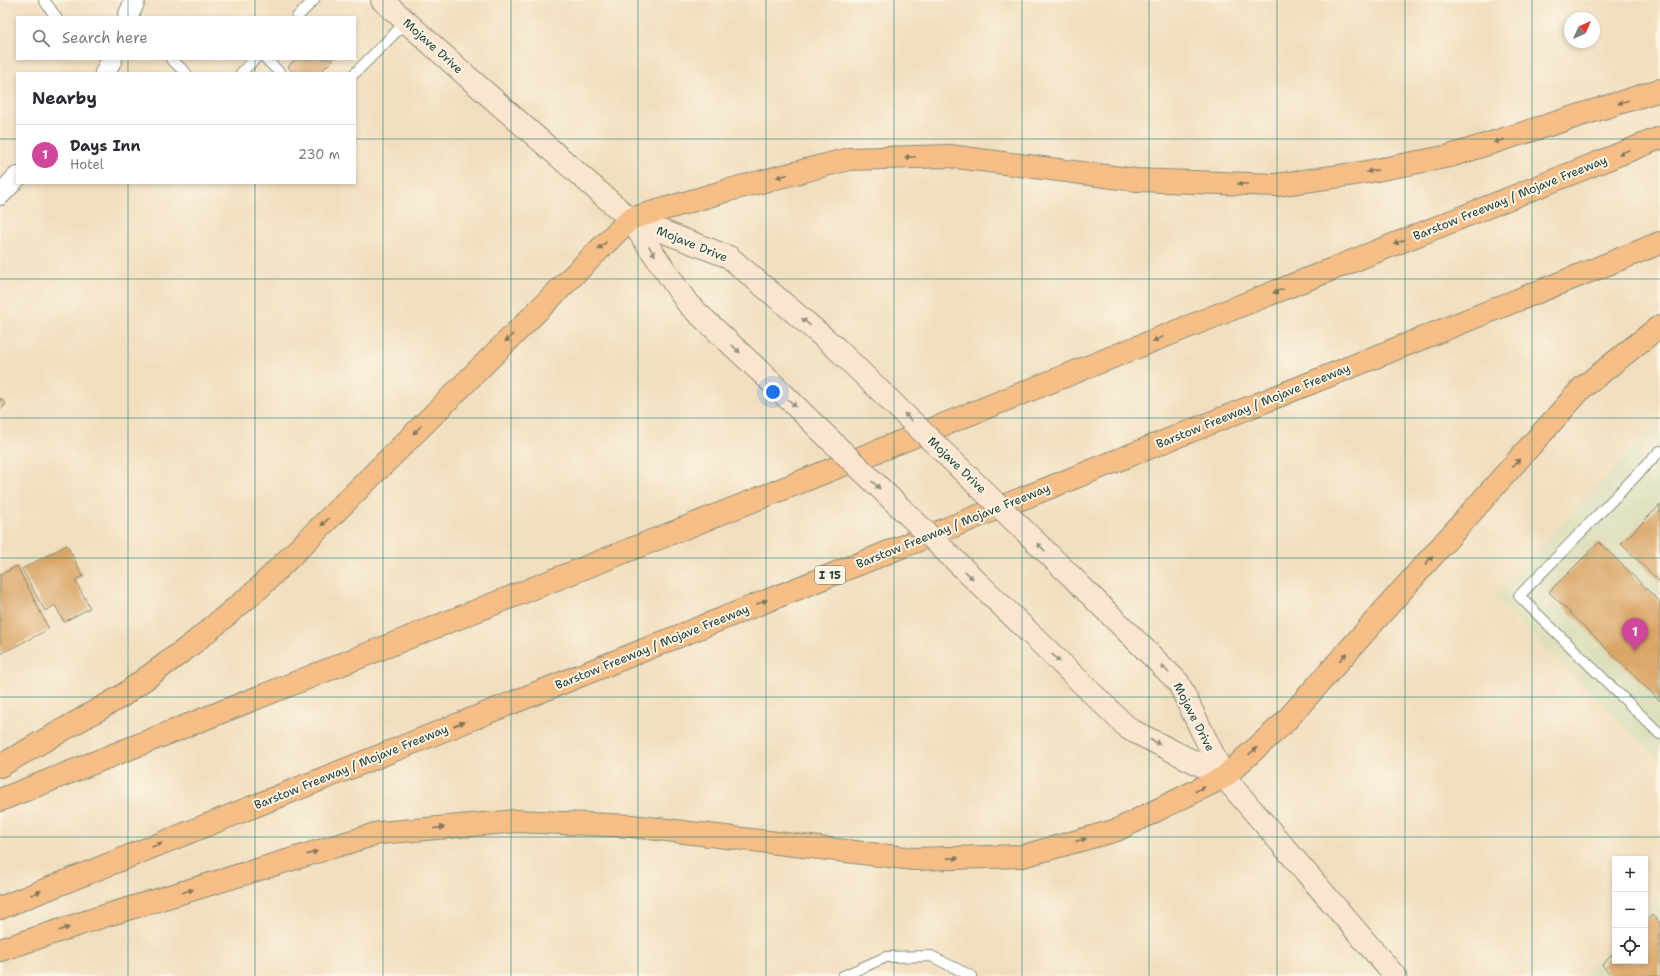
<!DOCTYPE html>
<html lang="en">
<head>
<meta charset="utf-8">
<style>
	:root { --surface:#fff; --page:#f7f7f7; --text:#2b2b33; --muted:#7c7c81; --line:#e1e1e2; --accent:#111827 }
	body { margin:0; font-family:"Shantell Sans",sans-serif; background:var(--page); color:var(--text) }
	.controls { position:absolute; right:12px; bottom:12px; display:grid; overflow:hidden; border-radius:0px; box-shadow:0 2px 6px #0003 }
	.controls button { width:36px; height:36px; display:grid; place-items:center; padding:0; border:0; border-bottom:1px solid var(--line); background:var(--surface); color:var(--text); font:20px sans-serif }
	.compass { position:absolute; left:1564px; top:12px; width:36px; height:36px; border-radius:50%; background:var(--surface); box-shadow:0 2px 6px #0003; rotate:45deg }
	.you { position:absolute; left:773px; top:392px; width:14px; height:14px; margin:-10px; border:3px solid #fff; border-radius:50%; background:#1a73e8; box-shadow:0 0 0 6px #1a73e833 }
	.badge { display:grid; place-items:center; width:26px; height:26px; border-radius:50%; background:var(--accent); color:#fff; font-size:13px; font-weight:700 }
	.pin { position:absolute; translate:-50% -33px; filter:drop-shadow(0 1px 2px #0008) }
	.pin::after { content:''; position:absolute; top:21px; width:14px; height:12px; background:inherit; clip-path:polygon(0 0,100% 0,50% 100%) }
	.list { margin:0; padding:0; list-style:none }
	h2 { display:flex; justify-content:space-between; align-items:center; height:52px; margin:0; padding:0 16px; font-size:17px }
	h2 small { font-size:13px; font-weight:400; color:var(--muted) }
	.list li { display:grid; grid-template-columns:26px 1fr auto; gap:12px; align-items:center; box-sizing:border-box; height:60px; padding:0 16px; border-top:1px solid var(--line) }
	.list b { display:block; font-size:15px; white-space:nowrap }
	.list p { margin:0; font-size:13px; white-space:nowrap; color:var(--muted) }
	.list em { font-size:13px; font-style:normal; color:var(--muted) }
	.icon { flex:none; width:22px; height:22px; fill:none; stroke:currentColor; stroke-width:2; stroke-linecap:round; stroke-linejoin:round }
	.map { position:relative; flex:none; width:1660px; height:976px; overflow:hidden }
	.search { position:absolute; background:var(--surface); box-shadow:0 2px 6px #0003; left:16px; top:16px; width:340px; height:44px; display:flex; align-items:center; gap:10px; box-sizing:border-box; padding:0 14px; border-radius:0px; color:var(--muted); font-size:15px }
	.panel { position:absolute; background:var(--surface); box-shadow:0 2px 6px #0003; left:16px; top:72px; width:340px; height:112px; border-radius:0px }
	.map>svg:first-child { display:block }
	.built { fill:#dddebc }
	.building { fill:#daa667 }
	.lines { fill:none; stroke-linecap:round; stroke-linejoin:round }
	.lane-casing { stroke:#888e79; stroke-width:12 }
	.street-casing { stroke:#888e79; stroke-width:22 }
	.secondary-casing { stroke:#888e79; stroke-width:24 }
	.highway-casing { stroke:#888e79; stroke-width:24 }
	.lane { stroke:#fff; stroke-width:10 }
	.street { stroke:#fff; stroke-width:20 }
	.secondary { stroke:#fbe5cf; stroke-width:22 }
	.highway { stroke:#f6be87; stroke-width:22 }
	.secondary-bridge-casing { stroke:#888e79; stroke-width:24; stroke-linecap:butt }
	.secondary-bridge { stroke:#fbe5cf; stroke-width:22 }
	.oneway { fill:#807759 }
	.oneway2 { fill:#8d9182 }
	.grid { fill:none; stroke:#0f766e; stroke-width:1; stroke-opacity:0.55 }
	.labels { text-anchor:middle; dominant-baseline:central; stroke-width:4; stroke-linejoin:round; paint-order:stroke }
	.shield { fill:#fcf5e5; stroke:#617469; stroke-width:1 }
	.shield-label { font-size:11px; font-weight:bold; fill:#1f3d34 }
	.street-label { font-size:12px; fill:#1f3d34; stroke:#fcf5e5 }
</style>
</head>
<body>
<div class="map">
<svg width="1660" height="976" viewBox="0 0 1660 976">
	<rect width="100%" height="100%" fill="#fcf5e5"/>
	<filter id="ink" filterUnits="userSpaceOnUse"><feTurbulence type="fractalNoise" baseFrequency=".025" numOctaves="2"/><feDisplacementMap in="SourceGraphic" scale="8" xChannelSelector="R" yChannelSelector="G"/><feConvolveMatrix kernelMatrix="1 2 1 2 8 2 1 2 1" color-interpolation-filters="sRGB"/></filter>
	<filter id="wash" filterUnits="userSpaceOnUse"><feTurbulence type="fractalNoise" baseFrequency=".012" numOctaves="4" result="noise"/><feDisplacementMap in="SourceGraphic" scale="16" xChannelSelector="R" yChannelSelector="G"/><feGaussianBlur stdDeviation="0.9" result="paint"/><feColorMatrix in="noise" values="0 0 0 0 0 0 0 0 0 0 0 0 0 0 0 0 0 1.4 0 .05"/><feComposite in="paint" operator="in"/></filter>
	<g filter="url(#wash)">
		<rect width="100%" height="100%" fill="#f1debe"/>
		<g class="built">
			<polygon points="1660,419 1660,760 1494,598"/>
			<polygon points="1660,897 1660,976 1582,976 1615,942 1615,961 1645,961 1645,912"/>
		</g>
		<g id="blocks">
			<g class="building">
				<polygon points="295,59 334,59 320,73 294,73 288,67"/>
				<polygon points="0,398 6,404 0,410"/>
				<polygon points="1660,505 1660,582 1621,544"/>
				<polygon points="1599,542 1660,602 1660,701 1549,592"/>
				<polygon points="67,545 83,576 75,580 90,608 64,622 55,605 45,611 22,569"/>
				<polygon points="17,566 49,629 0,654 0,575"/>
				<polygon points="1652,915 1660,923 1660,976 1612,976 1602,965 1615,952 1615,961 1645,961 1645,922"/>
			</g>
		</g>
	</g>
	<g filter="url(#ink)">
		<use href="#blocks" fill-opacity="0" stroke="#888e79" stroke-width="1"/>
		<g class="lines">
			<defs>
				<g id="lane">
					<polyline points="44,0 56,17"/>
					<polyline points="297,17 314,0"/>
					<polyline points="171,59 186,73"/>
					<polyline points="266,59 280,73"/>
					<polyline points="241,73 255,59"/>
					<polyline points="355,73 406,22"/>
					<polyline points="1660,451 1519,596 1660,734"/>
					<polyline points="843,976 886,957 931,956 971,976"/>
				</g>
				<g id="street">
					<polyline points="128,17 135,0"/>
					<polyline points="105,73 112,59"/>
					<polyline points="0,195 17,177"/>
				</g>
				<g id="secondary">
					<polyline points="382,0 469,78 630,219 688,304 766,377 818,428"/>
					<polyline points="630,219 729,257 835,347"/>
					<polyline points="1069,574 1178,682 1224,777 1395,976"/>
					<polyline points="1028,631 1129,729 1224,777"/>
				</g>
				<g id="highway">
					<polyline points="0,766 122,696 191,645 257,590 630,219 729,190 849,159 949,156 1136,180 1276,185 1361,173 1450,156 1660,90"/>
					<polyline points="0,800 780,490 1660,138"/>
					<polyline points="0,908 1660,243"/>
					<polyline points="0,950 101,917 379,833 517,821 632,826 914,859 1023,856 1117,830 1224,777 1283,724 1582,388 1660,326"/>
				</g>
			</defs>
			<use href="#lane" class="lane-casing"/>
			<use href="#street" class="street-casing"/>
			<use href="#secondary" class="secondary-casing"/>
			<use href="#highway" class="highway-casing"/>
			<use href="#lane" class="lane"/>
			<use href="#street" class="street"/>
			<use href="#secondary" class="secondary"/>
			<use href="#highway" class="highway"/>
			<defs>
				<g id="secondary-bridge">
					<polyline points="835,347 1069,574"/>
					<polyline points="818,428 1028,631"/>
				</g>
			</defs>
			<use href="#secondary-bridge" class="secondary-bridge-casing"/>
			<use href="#secondary-bridge" class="secondary-bridge"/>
		</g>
		<defs><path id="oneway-solid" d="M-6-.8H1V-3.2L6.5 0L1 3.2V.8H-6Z"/></defs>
		<g class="oneway">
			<use href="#oneway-solid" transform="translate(1623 102) rotate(163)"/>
			<use href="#oneway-solid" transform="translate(1499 141) rotate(163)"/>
			<use href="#oneway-solid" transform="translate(1624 152) rotate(158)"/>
			<use href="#oneway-solid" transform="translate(910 157) rotate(178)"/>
			<use href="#oneway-solid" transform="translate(1372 171) rotate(169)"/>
			<use href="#oneway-solid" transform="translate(782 176) rotate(166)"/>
			<use href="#oneway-solid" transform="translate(1243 184) rotate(-178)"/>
			<use href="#oneway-solid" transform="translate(1399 242) rotate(158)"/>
			<use href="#oneway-solid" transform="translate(602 246) rotate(136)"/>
			<use href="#oneway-solid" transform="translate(1278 291) rotate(158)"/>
			<use href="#oneway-solid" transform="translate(509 338) rotate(135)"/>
			<use href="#oneway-solid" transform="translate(1158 339) rotate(158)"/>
			<use href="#oneway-solid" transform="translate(417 430) rotate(135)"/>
			<use href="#oneway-solid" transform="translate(1516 463) rotate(-48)"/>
			<use href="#oneway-solid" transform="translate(325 522) rotate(135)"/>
			<use href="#oneway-solid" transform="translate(1429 560) rotate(-48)"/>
			<use href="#oneway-solid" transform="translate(762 602) rotate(-22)"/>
			<use href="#oneway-solid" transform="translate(1343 657) rotate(-48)"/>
			<use href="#oneway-solid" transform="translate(459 724) rotate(-22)"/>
			<use href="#oneway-solid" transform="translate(1253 751) rotate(-41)"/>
			<use href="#oneway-solid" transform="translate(1200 789) rotate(-27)"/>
			<use href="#oneway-solid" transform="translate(439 828) rotate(-5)"/>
			<use href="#oneway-solid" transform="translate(1081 840) rotate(-15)"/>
			<use href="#oneway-solid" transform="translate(157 845) rotate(-22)"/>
			<use href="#oneway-solid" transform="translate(312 853) rotate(-17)"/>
			<use href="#oneway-solid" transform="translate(953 858) rotate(-1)"/>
			<use href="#oneway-solid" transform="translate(188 891) rotate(-17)"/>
			<use href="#oneway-solid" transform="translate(36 893) rotate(-22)"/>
			<use href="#oneway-solid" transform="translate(64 929) rotate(-18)"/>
		</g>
		<g class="oneway2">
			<use href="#oneway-solid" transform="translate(652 251) rotate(56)"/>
			<use href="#oneway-solid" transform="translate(806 322) rotate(-140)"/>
			<use href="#oneway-solid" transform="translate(736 349) rotate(43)"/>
			<use href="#oneway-solid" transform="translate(792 403) rotate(45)"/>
			<use href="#oneway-solid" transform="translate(908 417) rotate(-136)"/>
			<use href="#oneway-solid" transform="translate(876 485) rotate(44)"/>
			<use href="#oneway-solid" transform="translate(1041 547) rotate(-136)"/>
			<use href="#oneway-solid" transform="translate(969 575) rotate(44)"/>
			<use href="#oneway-solid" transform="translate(1056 658) rotate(44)"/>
			<use href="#oneway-solid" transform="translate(1165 669) rotate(-135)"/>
			<use href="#oneway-solid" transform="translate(1155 742) rotate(27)"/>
		</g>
	</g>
	<path class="grid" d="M 128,0 L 128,17M 255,0 L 255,17M 383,0 L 383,976M 511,0 L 511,976M 638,0 L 638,976M 766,0 L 766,976M 894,0 L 894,976M 1022,0 L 1022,976M 1149,0 L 1149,976M 1277,0 L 1277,976M 1405,0 L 1405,976M 1532,0 L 1532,976M 128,59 L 128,73M 255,59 L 255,73M 0,139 L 17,139M 355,139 L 1660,139M 128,183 L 128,976M 255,183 L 255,976M 0,279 L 1660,279M 0,418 L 1660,418M 0,558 L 1660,558M 0,697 L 1660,697M 0,837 L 1660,837"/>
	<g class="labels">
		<rect class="shield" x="815" y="566" width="30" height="18" rx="3"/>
		<g class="shield-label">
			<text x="830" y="575">I 15</text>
		</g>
		<g class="street-label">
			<text transform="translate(433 46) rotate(42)">Mojave Drive</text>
			<text transform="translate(1510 198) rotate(-22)">Barstow Freeway / Mojave Freeway</text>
			<text transform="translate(692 244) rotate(22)">Mojave Drive</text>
			<text transform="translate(1253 406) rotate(-22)">Barstow Freeway / Mojave Freeway</text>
			<text transform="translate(957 465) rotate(44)">Mojave Drive</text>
			<text transform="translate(953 526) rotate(-22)">Barstow Freeway / Mojave Freeway</text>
			<text transform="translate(652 647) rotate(-22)">Barstow Freeway / Mojave Freeway</text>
			<text transform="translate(1194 717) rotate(63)">Mojave Drive</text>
			<text transform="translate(351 767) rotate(-22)">Barstow Freeway / Mojave Freeway</text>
		</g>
	</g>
</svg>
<div class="controls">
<button>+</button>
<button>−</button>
<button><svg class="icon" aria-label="locate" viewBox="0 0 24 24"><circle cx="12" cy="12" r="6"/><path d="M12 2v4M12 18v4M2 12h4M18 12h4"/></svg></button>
</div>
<svg class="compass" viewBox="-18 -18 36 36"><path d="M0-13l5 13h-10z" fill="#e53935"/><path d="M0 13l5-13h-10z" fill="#7c7c81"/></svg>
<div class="you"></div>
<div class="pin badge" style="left:1635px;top:651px;background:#d1479c">1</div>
<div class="search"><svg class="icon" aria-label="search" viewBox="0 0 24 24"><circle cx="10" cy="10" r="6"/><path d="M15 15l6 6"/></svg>Search here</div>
<section class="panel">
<h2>Nearby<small></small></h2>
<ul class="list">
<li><span class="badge" style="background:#d1479c">1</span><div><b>Days Inn</b><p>Hotel</p></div><em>230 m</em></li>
</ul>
</section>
</div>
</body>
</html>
